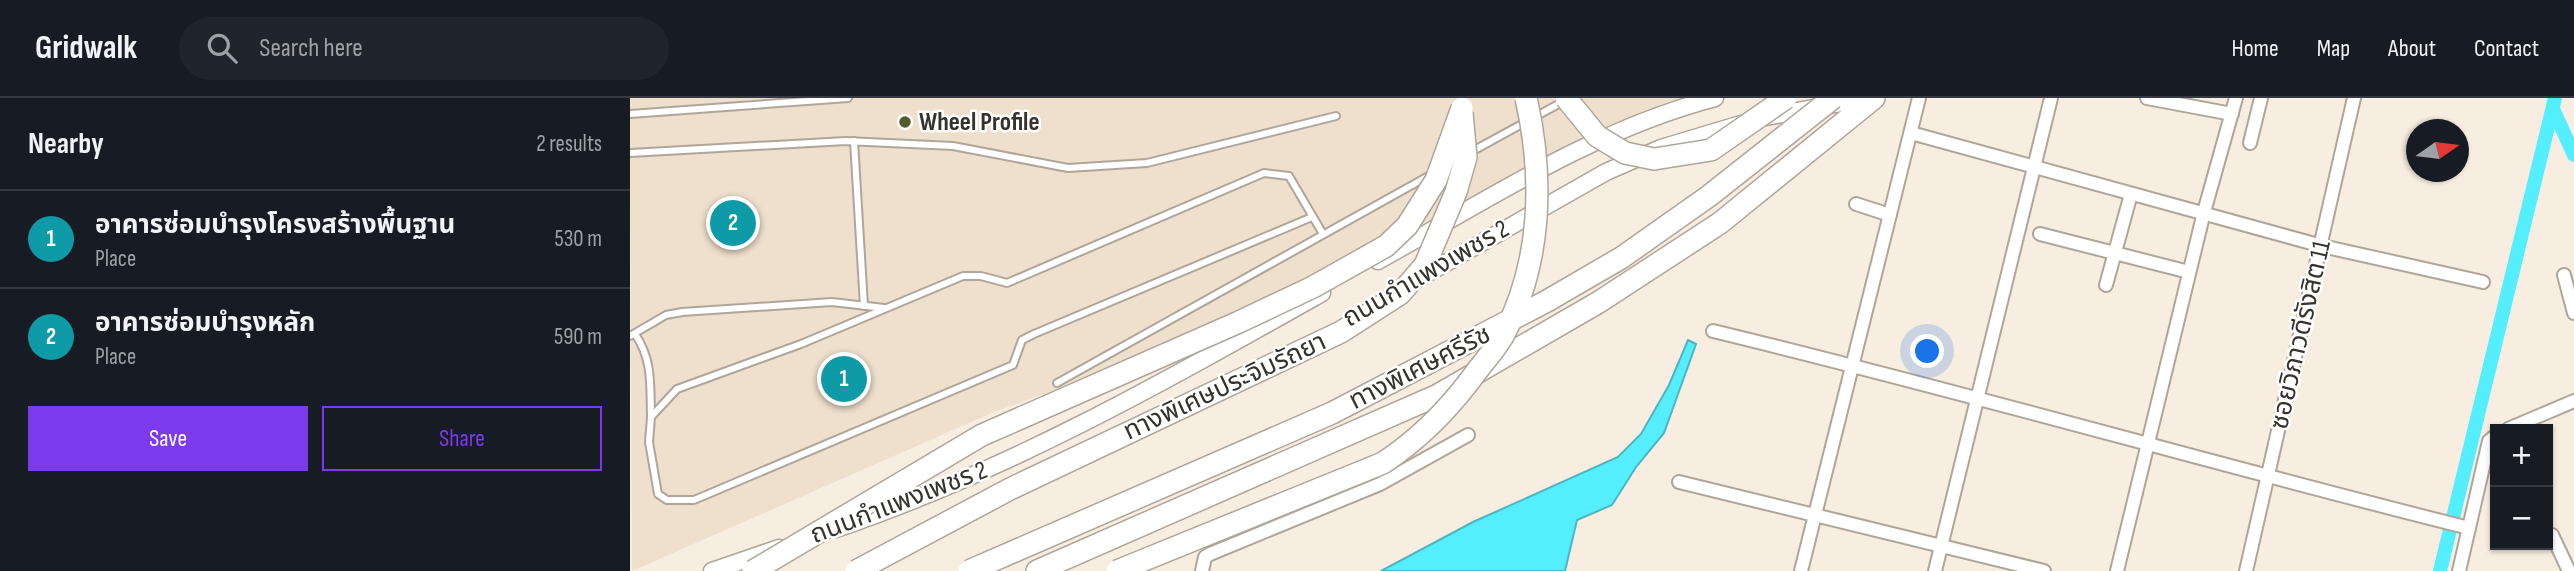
<!DOCTYPE html>
<html lang="en">
<head>
<meta charset="utf-8">
<style>
	:root { --surface:#171b24; --page:#20242c; --text:#f1f3f6; --muted:#9ea1a6; --line:#363941; --accent:#7c3aed }
	body { margin:0; font-family:"Sofia Sans Condensed","Noto Sans Thai",sans-serif; background:var(--page); color:var(--text) }
	.controls { position:absolute; right:21px; bottom:21px; display:grid; overflow:hidden; border-radius:0px; box-shadow:0 2px 5px #0004 }
	.controls button { width:63px; height:63px; display:grid; place-items:center; padding:0; border:0; border-bottom:2px solid var(--line); background:var(--surface); color:var(--text); font:35px sans-serif }
	.compass { position:absolute; left:1776px; top:21px; width:63px; height:63px; border-radius:50%; background:var(--surface); box-shadow:0 2px 5px #0004; rotate:76deg }
	.you { position:absolute; left:1298px; top:254px; width:24px; height:24px; margin:-18px; border:5px solid #fff; border-radius:50%; background:#1a73e8; box-shadow:0 0 0 10px #1a73e833 }
	.badge { display:grid; place-items:center; width:46px; height:46px; border-radius:50%; background:var(--accent); color:#fff; font-size:23px; font-weight:700 }
	.pin { position:absolute; translate:-50% -50%; border:4px solid #fff; box-shadow:0 2px 7px #0006 }
	.list { margin:0; padding:0; list-style:none }
	h2 { display:flex; justify-content:space-between; align-items:center; height:91px; margin:0; padding:0 28px; font-size:30px }
	h2 small { font-size:23px; font-weight:400; color:var(--muted) }
	.list li { display:grid; grid-template-columns:46px 1fr auto; gap:21px; align-items:center; box-sizing:border-box; height:98px; padding:0 28px; border-top:2px solid var(--line) }
	.list b { display:block; font-size:26px; white-space:nowrap }
	.list p { margin:0; font-size:23px; white-space:nowrap; color:var(--muted) }
	.list em { font-size:23px; font-style:normal; color:var(--muted) }
	.actions { display:flex; gap:14px; padding:21px 28px }
	.actions a { flex:1; padding:16px 0; border:2px solid var(--accent); border-radius:0px; text-align:center; font-size:24px; color:var(--accent) }
	.actions .main { background:var(--accent); color:#fff }
	.icon { flex:none; width:38px; height:38px; fill:none; stroke:currentColor; stroke-width:2; stroke-linecap:round; stroke-linejoin:round }
	.map { position:relative; flex:none; width:1944px; height:473px; overflow:hidden }
	header { display:flex; align-items:center; gap:42px; box-sizing:border-box; height:98px; padding:0 35px; background:var(--surface); border-bottom:2px solid var(--line) }
	header strong { font-size:33px }
	nav { display:flex; gap:38px; margin-inline-start:auto; font-size:24px }
	.search { width:490px; height:63px; background:var(--page); display:flex; align-items:center; gap:18px; box-sizing:border-box; padding:0 24px; border-radius:38px; color:var(--muted); font-size:26px }
	main { display:flex }
	aside { flex:1; background:var(--surface) }
	.map>svg:first-child { display:block }
	.built { fill:#efdfcd }
	.water { fill:#5ef; stroke:#4cb6c0; stroke-width:2 }
	.lines { fill:none; stroke-linecap:round; stroke-linejoin:round }
	.canal { stroke:#5ef; stroke-width:14 }
	.lane-casing { stroke:#afa69a; stroke-width:10 }
	.street-casing { stroke:#afa69a; stroke-width:16 }
	.secondary-casing { stroke:#afa69a; stroke-width:19 }
	.highway-casing { stroke:#afa69a; stroke-width:24 }
	.lane { stroke:#fff; stroke-width:6 }
	.street { stroke:#fff; stroke-width:12 }
	.secondary { stroke:#fff; stroke-width:16 }
	.highway { stroke:#fff; stroke-width:21 }
	.highway-bridge-casing { stroke:#afa69a; stroke-width:24; stroke-linecap:butt }
	.highway-bridge { stroke:#fff; stroke-width:21 }
	.poi-dot { fill:#545c2b; stroke:#fff; stroke-width:2.5 }
	.labels { text-anchor:middle; dominant-baseline:central; stroke-width:5; stroke-linejoin:round; paint-order:stroke }
	.poi-label { font-size:26px; font-weight:bold; fill:#36322d; stroke:#fff; text-anchor:start }
	.street-label { font-size:26px; fill:#36322d; stroke:#fff }
</style>
</head>
<body>
<header>
<strong>Gridwalk</strong>
<div class="search"><svg class="icon" aria-label="search" viewBox="0 0 24 24"><circle cx="10" cy="10" r="6"/><path d="M15 15l6 6"/></svg>Search here</div>
<nav><a>Home</a><a>Map</a><a>About</a><a>Contact</a></nav>
</header>
<main>
<aside>
<h2>Nearby<small>2 results</small></h2>
<ul class="list">
<li><span class="badge" style="background:#0f9aa8">1</span><div><b>อาคารซ่อมบำรุงโครงสร้างพื้นฐาน</b><p>Place</p></div><em>530 m</em></li>
<li><span class="badge" style="background:#0f9aa8">2</span><div><b>อาคารซ่อมบำรุงหลัก</b><p>Place</p></div><em>590 m</em></li>
</ul>
<div class="actions"><a class="main">Save</a><a>Share</a></div>
</aside>
<div class="map">
<svg width="1944" height="473" viewBox="0 0 1944 473">
	<rect width="100%" height="100%" fill="#f7ede0"/>
	<polygon class="built" points="0,0 1066,0 581,235 364,314 2,473"/>
	<polygon class="water" points="1058,242 1066,246 1034,335 1006,369 982,407 947,422 935,473 751,473 843,424 988,359 1011,336 1039,287"/>
	<g class="lines">
		<g class="canal">
			<polyline points="1923,11 1944,57"/>
			<polyline points="1810,473 1925,0"/>
		</g>
		<defs>
			<g id="lane">
				<polyline points="0,16 218,0"/>
				<polyline points="224,43 234,208"/>
				<polyline points="0,55 216,43 323,48 438,70 517,65 706,18"/>
				<polyline points="839,55 934,3"/>
				<polyline points="682,119 404,236 392,242 383,267 64,402 37,402 28,396 19,344 21,319 47,291 171,246 333,178 351,178 377,185 634,75 659,78 693,136"/>
				<path d="M 5,236 C 23,262 20,288 21,318"/>
				<polyline points="0,238 36,217 52,214 202,204 254,210"/>
				<polyline points="427,285 802,76"/>
			</g>
			<g id="street">
				<polyline points="1517,0 1602,16"/>
				<polyline points="1281,35 1692,148 1853,184"/>
				<polyline points="1620,45 1631,0"/>
				<polyline points="1226,106 1260,117"/>
				<polyline points="1410,136 1559,174"/>
				<polyline points="1934,177 1944,215"/>
				<polyline points="1476,187 1501,96"/>
				<path d="M 1083,233 C 1336,294 1586,367 1839,430"/>
				<polyline points="1878,331 1944,303"/>
				<polyline points="1049,384 1414,473"/>
				<polyline points="1922,437 1939,473"/>
				<polyline points="572,473 575,459 580,456 750,386 838,337"/>
				<polyline points="1171,473 1289,0"/>
				<polyline points="1305,473 1421,0"/>
				<polyline points="1487,473 1574,114 1606,0"/>
				<polyline points="1616,473 1724,0"/>
				<polyline points="1829,473 1859,343 1865,338"/>
			</g>
			<g id="secondary">
				<polyline points="1136,19 1237,0"/>
				<path d="M 748,163 C 857,102 963,32 1085,0"/>
				<polyline points="786,182 976,74 1031,50 1111,26"/>
				<path d="M 206,431 C 379,372 534,284 692,195"/>
				<polyline points="82,473 149,450"/>
			</g>
			<polyline id="highway" points="407,473 808,297 969,204 1090,125 1244,0"/>
		</defs>
		<use href="#lane" class="lane-casing"/>
		<use href="#street" class="street-casing"/>
		<use href="#secondary" class="secondary-casing"/>
		<use href="#highway" class="highway-casing"/>
		<use href="#lane" class="lane"/>
		<use href="#street" class="street"/>
		<use href="#secondary" class="secondary"/>
		<use href="#highway" class="highway"/>
		<defs>
			<g id="highway-bridge">
				<polyline points="936,0 967,38 995,55 1024,61 1081,52 1156,0"/>
				<polyline points="123,473 352,337 609,224 683,189 756,148 777,128 806,82 832,10"/>
				<polyline points="226,473 380,391 711,234 770,196 795,167 826,94 836,59 832,15"/>
				<polyline points="339,473 702,315 917,203 991,160 1079,98 1203,0"/>
				<path d="M 487,473 L 753,365 C 788,342 816,314 841,281 C 851,267 864,253 873,238 C 912,165 914,79 896,0"/>
			</g>
		</defs>
		<use href="#highway-bridge" class="highway-bridge-casing"/>
		<use href="#highway-bridge" class="highway-bridge"/>
	</g>
	<circle class="poi-dot" cx="275" cy="24" r="7"/>
	<g class="labels">
		<g class="poi-label">
			<text x="289" y="24">Wheel Profile</text>
		</g>
		<g class="street-label">
			<text transform="translate(796 176) rotate(-30)">ถนนกำแพงเพชร 2</text>
			<text transform="translate(1671 237) rotate(-77)">ซอยวิภาวดีรังสิต 11</text>
			<text transform="translate(790 270) rotate(-27)">ทางพิเศษศรีรัช</text>
			<text transform="translate(595 289) rotate(-25)">ทางพิเศษประจิมรัถยา</text>
			<text transform="translate(269 405) rotate(-21)">ถนนกำแพงเพชร 2</text>
		</g>
	</g>
</svg>
<div class="controls">
<button>+</button>
<button>−</button>
</div>
<svg class="compass" viewBox="-18 -18 36 36"><path d="M0-13l5 13h-10z" fill="#e53935"/><path d="M0 13l5-13h-10z" fill="#9ea1a6"/></svg>
<div class="you"></div>
<div class="pin badge" style="left:214px;top:281px;background:#0f9aa8">1</div>
<div class="pin badge" style="left:103px;top:125px;background:#0f9aa8">2</div>
</div>
</main>
</body>
</html>
